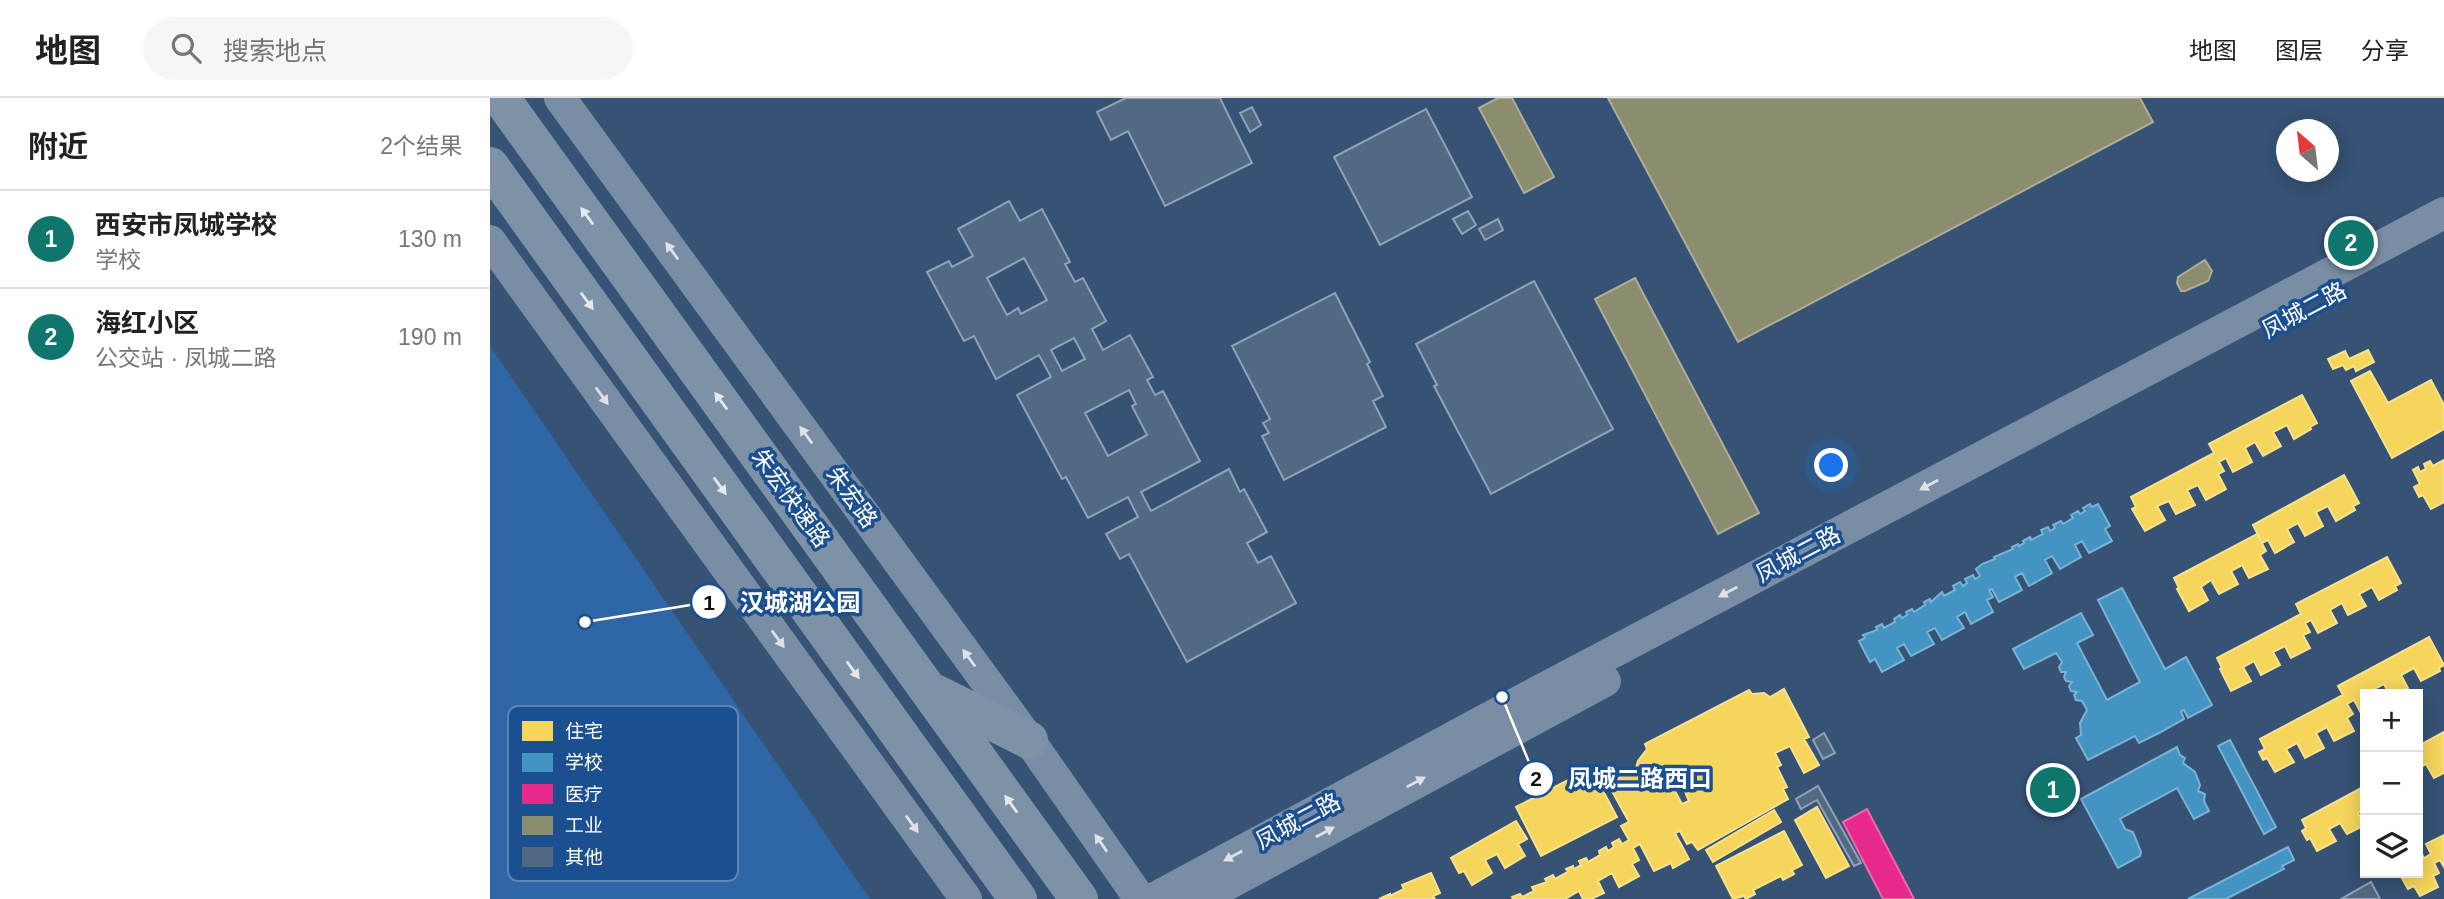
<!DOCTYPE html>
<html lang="zh">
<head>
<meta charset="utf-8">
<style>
	:root { --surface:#fff; --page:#f6f6f6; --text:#222; --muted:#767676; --line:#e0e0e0; --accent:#0f766e }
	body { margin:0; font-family:Helvetica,"Noto Sans SC",sans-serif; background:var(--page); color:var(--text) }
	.controls { position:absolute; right:21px; bottom:21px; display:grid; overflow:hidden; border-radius:0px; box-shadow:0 4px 18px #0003 }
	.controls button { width:63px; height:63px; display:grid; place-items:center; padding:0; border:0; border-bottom:2px solid var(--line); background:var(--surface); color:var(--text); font:35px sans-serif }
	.compass { position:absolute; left:1786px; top:21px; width:63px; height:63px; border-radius:50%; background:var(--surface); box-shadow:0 4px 18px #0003; rotate:332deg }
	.you { position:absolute; left:1342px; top:368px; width:24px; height:24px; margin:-18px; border:5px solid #fff; border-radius:50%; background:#1a73e8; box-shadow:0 0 0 10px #1a73e833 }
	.badge { display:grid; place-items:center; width:46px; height:46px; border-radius:50%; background:var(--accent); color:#fff; font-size:23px; font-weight:700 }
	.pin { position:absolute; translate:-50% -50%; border:4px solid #fff; box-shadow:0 2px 7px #0006 }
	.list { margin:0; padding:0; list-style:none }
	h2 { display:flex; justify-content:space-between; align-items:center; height:91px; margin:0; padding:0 28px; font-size:30px }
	h2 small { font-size:23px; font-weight:400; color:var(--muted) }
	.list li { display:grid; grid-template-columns:46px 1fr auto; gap:21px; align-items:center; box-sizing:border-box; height:98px; padding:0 28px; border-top:2px solid var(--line) }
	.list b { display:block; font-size:26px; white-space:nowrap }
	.list p { margin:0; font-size:23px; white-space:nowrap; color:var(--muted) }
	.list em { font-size:23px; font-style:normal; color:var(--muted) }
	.icon { flex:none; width:38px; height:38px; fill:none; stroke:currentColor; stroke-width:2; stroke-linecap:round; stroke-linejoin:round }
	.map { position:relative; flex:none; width:1954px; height:801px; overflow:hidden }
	header { display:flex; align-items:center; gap:42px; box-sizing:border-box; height:98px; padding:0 35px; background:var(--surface); border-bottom:2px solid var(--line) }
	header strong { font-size:33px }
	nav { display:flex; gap:38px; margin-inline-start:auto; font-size:24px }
	.search { width:490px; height:63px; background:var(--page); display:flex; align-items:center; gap:18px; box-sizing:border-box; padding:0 24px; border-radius:38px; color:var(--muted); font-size:26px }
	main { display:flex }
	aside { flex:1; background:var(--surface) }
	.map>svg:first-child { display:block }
	.green { fill:#2f66a5 }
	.homes { fill:#f6d55c; stroke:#f9e28d; stroke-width:2; fill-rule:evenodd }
	.schools { fill:#4393c3; stroke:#7bb3d5; stroke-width:2 }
	.health { fill:#e7298a; stroke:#ee69ad; stroke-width:2 }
	.industry { fill:#8c8c6e; stroke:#aeae9a; stroke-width:2 }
	.building { fill:#526984; stroke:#92a2b6; stroke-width:2; fill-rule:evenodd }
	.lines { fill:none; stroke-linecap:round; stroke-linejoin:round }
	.secondary { stroke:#798da4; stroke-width:32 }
	.highway { stroke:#7e92a7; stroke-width:38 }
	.oneway { fill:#e5e9ed }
	.oneway2 { fill:#dee2e8 }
	.labels { text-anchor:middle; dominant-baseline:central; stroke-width:7; stroke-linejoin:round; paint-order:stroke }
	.street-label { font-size:23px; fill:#fff; stroke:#1b4f8f }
	.key { fill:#1b4f8f; stroke:#5f84b1; stroke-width:2 }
	.key-label { font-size:19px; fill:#fff }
	.leader { fill:none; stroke:#fff; stroke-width:2.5 }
	.callout-dot { fill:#fff; stroke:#1b4f8f; stroke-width:2.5 }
	.mark-label { font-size:21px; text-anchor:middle; font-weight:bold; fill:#111 }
	.callout-label { font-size:24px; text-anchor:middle; font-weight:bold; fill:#fff; stroke:#1b4f8f; stroke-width:7; stroke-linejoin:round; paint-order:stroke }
</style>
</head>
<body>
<header>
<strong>地图</strong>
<div class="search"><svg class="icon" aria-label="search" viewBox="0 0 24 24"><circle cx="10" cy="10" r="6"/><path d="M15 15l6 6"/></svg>搜索地点</div>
<nav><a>地图</a><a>图层</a><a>分享</a></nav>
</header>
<main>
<aside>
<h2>附近<small>2个结果</small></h2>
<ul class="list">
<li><span class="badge">1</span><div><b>西安市凤城学校</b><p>学校</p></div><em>130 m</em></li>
<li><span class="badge">2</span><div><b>海红小区</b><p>公交站 · 凤城二路</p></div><em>190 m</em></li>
</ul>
</aside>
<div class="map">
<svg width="1954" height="801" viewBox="0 0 1954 801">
	<rect width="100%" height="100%" fill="#365274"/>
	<polygon class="green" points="0,248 380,801 0,801"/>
	<g class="homes">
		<polygon points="1878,252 1884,264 1866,273 1864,268 1856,272 1853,267 1843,271 1838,261 1855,253 1859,261"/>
		<polygon points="1880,273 1898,305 1941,282 1954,307 1954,331 1902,360 1861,283"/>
		<polygon points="1812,297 1827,325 1820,329 1821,331 1804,341 1797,327 1783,334 1791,348 1773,358 1765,344 1755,350 1762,364 1743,374 1736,360 1729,364 1734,373 1728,376 1736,391 1716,402 1708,387 1697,392 1705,407 1686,416 1679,403 1667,408 1675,422 1655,433 1642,411 1646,409 1641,399 1724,355 1719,346"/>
		<polygon points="1954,362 1954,404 1941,411 1933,397 1929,399 1924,389 1930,386 1923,372 1928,369 1930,374 1936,371 1934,366 1940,363 1943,368"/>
		<polygon points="1854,377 1869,405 1863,408 1865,412 1846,423 1838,408 1826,414 1833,428 1815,438 1808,425 1797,431 1804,444 1785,455 1778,442 1772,445 1763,427"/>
		<polygon points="1767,436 1776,453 1770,457 1778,471 1759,480 1752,467 1741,473 1748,486 1729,496 1721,482 1711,489 1718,502 1699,513 1687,491 1689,490 1684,480"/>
		<polygon points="1897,459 1911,485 1905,488 1907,492 1889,502 1882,489 1869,496 1876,508 1858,517 1852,505 1840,512 1847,525 1828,535 1821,522 1815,525 1820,534 1813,537 1820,550 1801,560 1795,548 1783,554 1790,567 1771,577 1764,563 1753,569 1761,583 1741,593 1730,571 1732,570 1727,560 1811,516 1806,506"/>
		<polygon points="1939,539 1954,567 1949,570 1950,573 1931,583 1924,570 1911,577 1918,590 1906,596 1899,596 1894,586 1882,592 1885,596 1875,596 1875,613 1871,615 1864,602 1857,606 1863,616 1857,620 1864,633 1844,643 1837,629 1826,635 1834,650 1815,660 1807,645 1796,651 1804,664 1785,674 1777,660 1773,662 1769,654 1775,651 1770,641 1853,597 1848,588"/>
		<path d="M 1294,591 L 1319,639 L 1314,641 L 1329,667 L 1314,675 L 1300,648 L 1285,655 L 1291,667 L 1287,669 L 1297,689 L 1293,691 L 1298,701 L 1208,752 L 1202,744 L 1197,746 L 1190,733 L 1185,735 L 1199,761 L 1183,770 L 1181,765 L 1164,773 L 1150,746 L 1143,750 L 1149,762 L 1142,766 L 1149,778 L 1129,789 L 1122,775 L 1108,783 L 1114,795 L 1101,801 L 1093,801 L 1089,793 L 1075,801 L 1023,801 L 1022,799 L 1030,796 L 1032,799 L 1044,793 L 1042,789 L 1057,784 L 1055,781 L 1063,777 L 1065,781 L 1078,774 L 1076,771 L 1083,768 L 1084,771 L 1091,767 L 1089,763 L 1096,760 L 1098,764 L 1110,757 L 1109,753 L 1116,749 L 1118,753 L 1124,749 L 1122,745 L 1129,741 L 1132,746 L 1139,742 L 1131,728 L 1139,724 L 1118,686 L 1146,670 L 1148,663 L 1157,651 L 1155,646 L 1259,592 L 1262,596 L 1274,595 L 1280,599 ZM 1190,682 L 1199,703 L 1192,706 L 1185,693 L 1190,690 L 1186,684 Z"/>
		<polygon points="1954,634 1954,675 1944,680 1936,666 1928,671 1928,648"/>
		<polygon points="1101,670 1127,719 1051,758 1026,709"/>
		<polygon points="1875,688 1875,711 1868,715 1875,727 1857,736 1850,725 1839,731 1846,743 1827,753 1820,740 1817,742 1812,733 1816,730 1812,722"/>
		<polygon points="1327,709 1359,768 1336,780 1305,722"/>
		<polygon points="1284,712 1291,724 1223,764 1216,752"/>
		<polygon points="1026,723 1037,741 1028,746 1035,758 1015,770 1007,756 995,762 1002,775 982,787 974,773 969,775 961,760"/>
		<polygon points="1294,733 1312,767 1302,772 1304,776 1293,782 1291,778 1263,792 1265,796 1256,801 1254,798 1243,801 1226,768"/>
		<polygon points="1954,737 1954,769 1950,762 1944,765 1949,775 1943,778 1948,789 1930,798 1924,788 1918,791 1909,775 1928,775 1928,758 1932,756 1934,760 1941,756 1936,746"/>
		<polygon points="941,775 950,795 943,798 945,801 889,801 900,796 900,798 914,791 912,787"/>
	</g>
	<g class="schools">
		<polygon points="1600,406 1602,409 1608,406 1620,428 1615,431 1622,443 1599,455 1592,443 1585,447 1591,459 1570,471 1562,458 1555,462 1562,475 1539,488 1532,475 1525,479 1532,492 1509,504 1502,491 1499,492 1503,499 1497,502 1503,514 1481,526 1475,514 1467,519 1474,530 1452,542 1445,530 1437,534 1444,546 1421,558 1414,546 1407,550 1414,562 1392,574 1385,561 1380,564 1369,543 1375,540 1373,537 1387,532 1386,529 1392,526 1394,530 1405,524 1404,521 1410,517 1412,520 1417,517 1416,514 1422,511 1424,514 1435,507 1434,504 1440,501 1441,504 1452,494 1454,498 1465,492 1463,488 1470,484 1473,488 1477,485 1475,481 1483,477 1485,481 1490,478 1486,471 1492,466 1505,461 1504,459 1523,451 1522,449 1528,446 1529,448 1534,445 1533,443 1540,439 1541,442 1553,436 1551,432 1558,429 1560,433 1565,430 1563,427 1571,423 1573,426 1583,420 1581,417 1588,413 1590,416 1595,413 1593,410"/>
		<polygon points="1632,490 1675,571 1696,559 1722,607 1698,620 1694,612 1691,613 1694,621 1669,635 1649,645 1645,638 1598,662 1586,640 1591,637 1590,625 1597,612 1592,603 1586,602 1584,597 1587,594 1581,593 1579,588 1582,584 1576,583 1574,579 1576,574 1571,574 1569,569 1572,564 1566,555 1534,571 1523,551 1591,515 1603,537 1587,545 1617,602 1650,584 1608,502"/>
		<polygon points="1740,642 1786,729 1774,736 1728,648"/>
		<polygon points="1687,649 1690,657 1695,660 1693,665 1705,674 1710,687 1708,693 1715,696 1714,703 1719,713 1704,721 1687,690 1633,719 1630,721 1635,731 1643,734 1651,754 1650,758 1628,770 1591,701"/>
		<polygon points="1798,749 1804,762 1792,768 1794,771 1736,801 1698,801"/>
	</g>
	<polygon class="health" points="1377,711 1424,801 1393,801 1353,724"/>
	<g class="industry">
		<polygon points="1008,0 1022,0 1064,79 1034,95 989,10"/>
		<polygon points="1118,0 1650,0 1663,24 1248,244"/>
		<polygon points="1715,162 1722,173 1718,183 1695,193 1691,193 1687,185 1688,179"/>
		<polygon points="1145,180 1269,415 1228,436 1105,201"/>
	</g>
	<g class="building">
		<polygon points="636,0 730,0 762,65 675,108 638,33 621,42 607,14"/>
		<polygon points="762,9 771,27 760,34 750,15"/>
		<polygon points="936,11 982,99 890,147 844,59"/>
		<path d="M 519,103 L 530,123 L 552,111 L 580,164 L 575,166 L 585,184 L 593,180 L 616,223 L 602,231 L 613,252 L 640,237 L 663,279 L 657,282 L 665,297 L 673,293 L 710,363 L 651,394 L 661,413 L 739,371 L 750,394 L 754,391 L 777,434 L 757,445 L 768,465 L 781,458 L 806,505 L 697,564 L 639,456 L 630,461 L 616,436 L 648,419 L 638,399 L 598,420 L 576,379 L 572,381 L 527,297 L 561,279 L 549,257 L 506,281 L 484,238 L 474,243 L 437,174 L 459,163 L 462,169 L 483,158 L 468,131 ZM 534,160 L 557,202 L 531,216 L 528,210 L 517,217 L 497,180 ZM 584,240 L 595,261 L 572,273 L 561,252 ZM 639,292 L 646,306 L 642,308 L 657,337 L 618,358 L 595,315 Z"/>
		<polygon points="978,113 986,127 972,136 963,121"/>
		<polygon points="1008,121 1013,132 995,142 989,131"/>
		<polygon points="1044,183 1123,331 1001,396 944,288 947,287 926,246"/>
		<polygon points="845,195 880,264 877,266 893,298 883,303 896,329 794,382 772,338 779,335 773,325 780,321 742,248"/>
		<polygon points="1334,635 1345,655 1333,661 1323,642"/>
		<polygon points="1328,688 1371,765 1364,768 1327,702 1311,711 1306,701"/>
		<polygon points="1881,784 1890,801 1851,801"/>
	</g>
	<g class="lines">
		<g class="secondary">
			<polyline points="70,0 539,642 650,801"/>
			<polyline points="0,143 476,801"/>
			<polyline points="663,801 1019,609 1954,115"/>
			<polyline points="710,801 1115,583"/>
		</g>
		<g class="highway">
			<polyline points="11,0 589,801"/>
			<polyline points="0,68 528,801"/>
			<polyline points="447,596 539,642"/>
		</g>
	</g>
	<defs><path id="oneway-solid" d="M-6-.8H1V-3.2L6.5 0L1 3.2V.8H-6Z" transform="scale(1.75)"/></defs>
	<g class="oneway">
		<use href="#oneway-solid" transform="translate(97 118) rotate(-126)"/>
		<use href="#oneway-solid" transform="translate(97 203) rotate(54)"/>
		<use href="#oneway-solid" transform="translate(231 303) rotate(-126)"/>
		<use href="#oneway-solid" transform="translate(230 388) rotate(54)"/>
		<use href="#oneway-solid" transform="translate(363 572) rotate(54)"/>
		<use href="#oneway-solid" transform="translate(521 706) rotate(-126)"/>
	</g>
	<g class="oneway2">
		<use href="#oneway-solid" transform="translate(182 153) rotate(-126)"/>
		<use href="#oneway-solid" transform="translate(112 298) rotate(54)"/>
		<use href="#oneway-solid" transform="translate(316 337) rotate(-126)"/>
		<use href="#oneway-solid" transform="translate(1439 387) rotate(152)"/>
		<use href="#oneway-solid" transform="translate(1238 494) rotate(152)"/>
		<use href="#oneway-solid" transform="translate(288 541) rotate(54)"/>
		<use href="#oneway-solid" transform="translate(479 560) rotate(-126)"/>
		<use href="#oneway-solid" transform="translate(926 684) rotate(-28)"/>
		<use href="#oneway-solid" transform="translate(422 726) rotate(54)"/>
		<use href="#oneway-solid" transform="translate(835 734) rotate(-28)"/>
		<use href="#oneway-solid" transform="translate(611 745) rotate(-125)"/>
		<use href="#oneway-solid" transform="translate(743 758) rotate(152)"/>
	</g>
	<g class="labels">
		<g class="street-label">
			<text transform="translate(1814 212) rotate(-28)">凤城二路</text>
			<text transform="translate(362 399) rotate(54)">朱宏路</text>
			<text transform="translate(301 400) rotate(54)">朱宏快速路</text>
			<text transform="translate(1308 456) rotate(-28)">凤城二路</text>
			<text transform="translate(808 723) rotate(-28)">凤城二路</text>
		</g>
	</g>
	<rect x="18" y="608" width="230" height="175" rx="10" class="key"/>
	<rect x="32" y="623" width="31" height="20" fill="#f6d55c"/>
	<rect x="32" y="655" width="31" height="19" fill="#4393c3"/>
	<rect x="32" y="686" width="31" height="20" fill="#e7298a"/>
	<rect x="32" y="718" width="31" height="19" fill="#8c8c6e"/>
	<rect x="32" y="749" width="31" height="20" fill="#526984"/>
	<g class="key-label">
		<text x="75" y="640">住宅</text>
		<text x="75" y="671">学校</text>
		<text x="75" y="703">医疗</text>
		<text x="75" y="734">工业</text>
		<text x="75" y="766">其他</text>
	</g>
	<path class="leader" d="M95 524L219 504M1012 599L1046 681"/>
	<g class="callout-dot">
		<circle cx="95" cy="524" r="7"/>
		<circle cx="1012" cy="599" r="7"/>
		<circle cx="219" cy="504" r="18"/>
		<circle cx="1046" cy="681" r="18"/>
	</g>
	<g class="mark-label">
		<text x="219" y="512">1</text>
		<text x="1046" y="688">2</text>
	</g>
	<g class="callout-label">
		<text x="310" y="513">汉城湖公园</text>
		<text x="1150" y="689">凤城二路西口</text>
	</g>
</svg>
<div class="controls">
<button>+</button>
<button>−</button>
<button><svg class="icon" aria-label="layers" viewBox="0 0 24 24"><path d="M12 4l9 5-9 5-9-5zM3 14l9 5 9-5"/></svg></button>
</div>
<svg class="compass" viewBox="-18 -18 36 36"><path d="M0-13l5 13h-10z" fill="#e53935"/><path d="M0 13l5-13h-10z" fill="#767676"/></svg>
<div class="you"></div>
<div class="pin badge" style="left:1563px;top:692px">1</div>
<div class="pin badge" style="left:1861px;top:145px">2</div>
</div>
</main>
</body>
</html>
